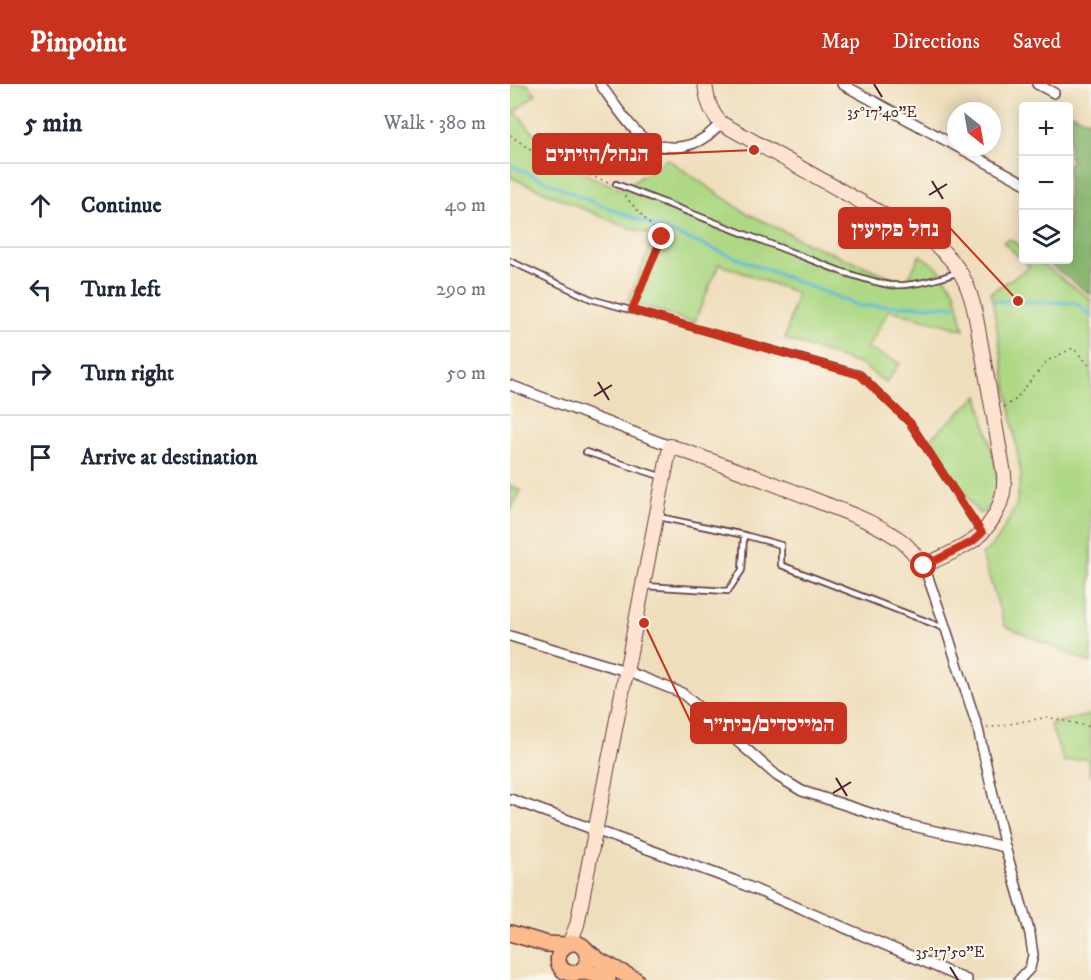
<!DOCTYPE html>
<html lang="en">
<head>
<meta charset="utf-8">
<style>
	:root { --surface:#fff; --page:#f6f6f7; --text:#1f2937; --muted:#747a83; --line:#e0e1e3; --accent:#c8321e }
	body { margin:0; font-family:"IM FELL DW Pica","Frank Ruhl Libre",serif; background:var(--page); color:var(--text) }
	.controls { position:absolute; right:18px; top:18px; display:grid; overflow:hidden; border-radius:6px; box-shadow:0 3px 15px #0003 }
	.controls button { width:54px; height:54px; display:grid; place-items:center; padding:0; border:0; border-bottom:2px solid var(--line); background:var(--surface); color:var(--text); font:30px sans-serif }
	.compass { position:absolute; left:437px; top:18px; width:54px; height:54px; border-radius:50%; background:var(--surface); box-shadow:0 3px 15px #0003; rotate:149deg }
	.stop { position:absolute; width:18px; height:18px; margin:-14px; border:4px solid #c8321e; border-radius:50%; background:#fff }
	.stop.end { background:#c8321e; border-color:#fff; box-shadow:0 2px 6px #0008 }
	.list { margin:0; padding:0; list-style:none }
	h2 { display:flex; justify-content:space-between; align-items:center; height:78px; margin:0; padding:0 24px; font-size:26px }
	h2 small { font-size:20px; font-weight:400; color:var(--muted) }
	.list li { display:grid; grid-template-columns:39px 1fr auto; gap:18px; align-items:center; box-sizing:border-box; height:84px; padding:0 24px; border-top:2px solid var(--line) }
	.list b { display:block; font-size:22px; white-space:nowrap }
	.list em { font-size:20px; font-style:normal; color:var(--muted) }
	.icon { flex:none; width:33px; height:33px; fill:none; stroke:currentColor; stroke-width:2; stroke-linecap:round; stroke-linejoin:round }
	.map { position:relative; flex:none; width:581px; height:896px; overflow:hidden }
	header { display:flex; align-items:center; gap:36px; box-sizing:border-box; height:84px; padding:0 30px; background:var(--accent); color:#fff }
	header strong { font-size:28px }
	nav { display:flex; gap:33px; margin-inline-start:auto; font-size:21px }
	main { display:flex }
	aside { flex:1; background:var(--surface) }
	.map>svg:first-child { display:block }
	.green { fill:#add884; stroke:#7c7c58; stroke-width:1.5 }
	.forest { fill:#8ab872; stroke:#6a6c4e; stroke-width:1.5 }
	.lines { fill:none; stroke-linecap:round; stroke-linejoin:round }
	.stream { stroke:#5bb7d8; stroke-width:3 }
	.lane-casing { stroke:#633c41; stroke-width:8 }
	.street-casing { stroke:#633c41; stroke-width:12 }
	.secondary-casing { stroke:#633c41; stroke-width:16 }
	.primary-casing { stroke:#633c41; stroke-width:18 }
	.path { stroke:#633c41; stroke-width:1.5; stroke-dasharray:1.5 4.5; stroke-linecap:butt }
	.lane { stroke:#fff; stroke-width:4.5 }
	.street { stroke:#fff; stroke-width:9 }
	.secondary { stroke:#fee3d1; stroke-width:14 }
	.primary { stroke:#fcba8d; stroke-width:15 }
	.route { stroke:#c8321e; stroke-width:8 }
	.ticks { fill:none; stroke:#4a1f2b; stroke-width:2 }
	.ticks-label { font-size:15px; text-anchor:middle; fill:#4a1f2b; stroke:#fbf7ec; stroke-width:4.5; stroke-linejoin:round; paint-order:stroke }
	.leader { fill:none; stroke:#c8321e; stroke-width:2 }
	.callout-dot { fill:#c8321e; stroke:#fbf7ec; stroke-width:2 }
	.callout { fill:#c8321e; stroke:#c8321e; stroke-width:2 }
	.callout-label { font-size:22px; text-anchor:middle; font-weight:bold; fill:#fff }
</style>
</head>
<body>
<header>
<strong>Pinpoint</strong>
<nav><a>Map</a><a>Directions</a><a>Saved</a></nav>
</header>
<main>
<aside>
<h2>5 min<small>Walk · 380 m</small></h2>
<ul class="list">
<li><svg class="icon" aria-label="ahead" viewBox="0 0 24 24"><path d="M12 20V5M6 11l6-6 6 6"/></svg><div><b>Continue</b></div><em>40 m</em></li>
<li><svg class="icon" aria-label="left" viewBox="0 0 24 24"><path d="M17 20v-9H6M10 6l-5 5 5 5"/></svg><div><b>Turn left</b></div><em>290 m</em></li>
<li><svg class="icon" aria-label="right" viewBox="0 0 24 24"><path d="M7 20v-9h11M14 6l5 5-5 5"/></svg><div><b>Turn right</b></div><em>50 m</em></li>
<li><svg class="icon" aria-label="arrive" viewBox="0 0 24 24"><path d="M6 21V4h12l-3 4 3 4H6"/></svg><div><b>Arrive at destination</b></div></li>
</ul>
</aside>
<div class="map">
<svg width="581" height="896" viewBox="0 0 581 896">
	<rect width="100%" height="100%" fill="#fbf7ec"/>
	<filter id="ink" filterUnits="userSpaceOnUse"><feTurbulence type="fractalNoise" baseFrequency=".0167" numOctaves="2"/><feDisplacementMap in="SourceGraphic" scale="12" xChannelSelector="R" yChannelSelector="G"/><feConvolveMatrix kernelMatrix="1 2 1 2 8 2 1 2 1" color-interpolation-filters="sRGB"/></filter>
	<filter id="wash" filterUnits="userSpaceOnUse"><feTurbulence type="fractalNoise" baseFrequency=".008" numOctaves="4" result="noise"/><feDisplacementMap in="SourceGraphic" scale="24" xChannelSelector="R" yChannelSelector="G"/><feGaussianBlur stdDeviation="1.35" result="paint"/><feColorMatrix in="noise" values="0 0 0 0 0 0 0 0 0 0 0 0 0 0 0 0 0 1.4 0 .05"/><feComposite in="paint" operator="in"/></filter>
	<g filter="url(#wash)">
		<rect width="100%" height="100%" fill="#efdebc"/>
		<g class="green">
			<polygon points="0,0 17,0 26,10 5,27 48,78 112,106 157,75 233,127 297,159 396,199 410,171 428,184 445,207 454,246 379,226 357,265 390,279 376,299 352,281 275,255 287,209 209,180 184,239 118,217 145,152 111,141 0,93"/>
			<polygon points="500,155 513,165 514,176 527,176 581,216 581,579 495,542 472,471 488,455 506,422 511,391 481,208 520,183 493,158"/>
			<path d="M 468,312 C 472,326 475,340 479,354 C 484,376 498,414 473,429 L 468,429 L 418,356 Z"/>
			<polygon points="0,401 11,407 0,427"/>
			<polygon points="581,631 581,693 577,674 554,678 540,640"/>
		</g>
		<polygon class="forest" points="559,28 581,38 581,211 534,176 558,176 558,81 562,75 559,73"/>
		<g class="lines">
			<g class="stream">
				<polyline points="0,81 78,116 350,222 444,222"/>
				<polyline points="484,217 566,219 581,232"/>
			</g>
		</g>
	</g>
	<g filter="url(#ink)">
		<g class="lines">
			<defs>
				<g id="lane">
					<path d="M 106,100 L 330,187 C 346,192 363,198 380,201 C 400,203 430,195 449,188"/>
					<polyline points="0,177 81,215 350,290 400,339 470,447"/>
					<polyline points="76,368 153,393"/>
					<polyline points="234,451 271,461 271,481 434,544"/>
					<polyline points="134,502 218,507 232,486 234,451 149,433"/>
				</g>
				<g id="street">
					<path d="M 90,0 C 101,15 117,40 131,52 C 150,68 178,66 197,52 C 202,48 207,43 211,39"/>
					<polyline points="332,0 446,62"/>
					<polyline points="527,0 544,9"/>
					<polyline points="448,63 514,99"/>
					<polyline points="0,301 160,362"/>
					<polyline points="414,482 436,545 468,645 495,763 520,850 523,871 520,884 509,896"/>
					<polyline points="0,552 116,587 172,609 267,692 292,707 394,740 495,763"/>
					<polyline points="0,715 223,796 457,896"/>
				</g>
				<path id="secondary" d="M 59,860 L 67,841 L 160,362 C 211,380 261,398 310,418 C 338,429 370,440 393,458 C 401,465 407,473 414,482 C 429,474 450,466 464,456 C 484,440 496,415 494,390 C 487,351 480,312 473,272 C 467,243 465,210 448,185 C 439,171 428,162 415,154 L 211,39 C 200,28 197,15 195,0"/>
				<g id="primary">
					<polyline points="0,849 37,860 56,861"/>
					<polyline points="77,867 90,877 126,896"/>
					<path d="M 69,888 C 79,882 82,868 71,861 C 53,851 39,879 56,888 C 62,891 68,888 75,888 C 83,889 91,893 98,896"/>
				</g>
			</defs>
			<use href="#lane" class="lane-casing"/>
			<use href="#street" class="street-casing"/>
			<use href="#secondary" class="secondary-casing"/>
			<use href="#primary" class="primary-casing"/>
			<g class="path">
				<polyline points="0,51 30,73 98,98"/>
				<polyline points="115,112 151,153 124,220"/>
				<polyline points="494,323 505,316 537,277 563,264 581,283"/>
				<polyline points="477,644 538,633 581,643"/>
			</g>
			<use href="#lane" class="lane"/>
			<use href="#street" class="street"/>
			<use href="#secondary" class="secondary"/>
			<use href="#primary" class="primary"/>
		</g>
	</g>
	<g class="lines" filter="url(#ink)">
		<polyline class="route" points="152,153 122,226 350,291 400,339 472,449 462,458 414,482"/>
	</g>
	<path class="ticks" d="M 364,0 L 372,13M 422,97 L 433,115M 419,111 L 437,100M 88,298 L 99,316M 84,312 L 102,301M 326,694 L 337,712M 323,709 L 341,698M 440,883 L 448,896"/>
	<g class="ticks-label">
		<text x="372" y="33">35°17'40"E</text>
		<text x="440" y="873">35°17'50"E</text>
	</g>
	<path class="leader" d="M244 66L151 70M508 217L440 144M134 539L181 639"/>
	<g class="callout-dot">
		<circle cx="244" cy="66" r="6"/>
		<circle cx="508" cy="217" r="6"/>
		<circle cx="134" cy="539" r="6"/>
	</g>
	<g class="callout">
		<rect x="23" y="50" width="128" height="40" rx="6"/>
		<rect x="329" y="124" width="111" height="40" rx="6"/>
		<rect x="181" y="619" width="155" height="40" rx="6"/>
	</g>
	<g class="callout-label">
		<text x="87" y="77">הנחל/הזיתים</text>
		<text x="385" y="152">נחל פקיעין</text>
		<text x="259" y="647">המייסדים/בית״ר</text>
	</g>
</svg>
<div class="controls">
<button>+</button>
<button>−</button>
<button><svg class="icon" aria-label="layers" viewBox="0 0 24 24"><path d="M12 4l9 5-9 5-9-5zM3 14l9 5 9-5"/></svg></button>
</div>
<svg class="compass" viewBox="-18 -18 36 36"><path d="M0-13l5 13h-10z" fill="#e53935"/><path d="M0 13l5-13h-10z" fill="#747a83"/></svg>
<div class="stop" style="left:414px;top:482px"></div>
<div class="stop end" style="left:152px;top:153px"></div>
</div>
</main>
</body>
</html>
